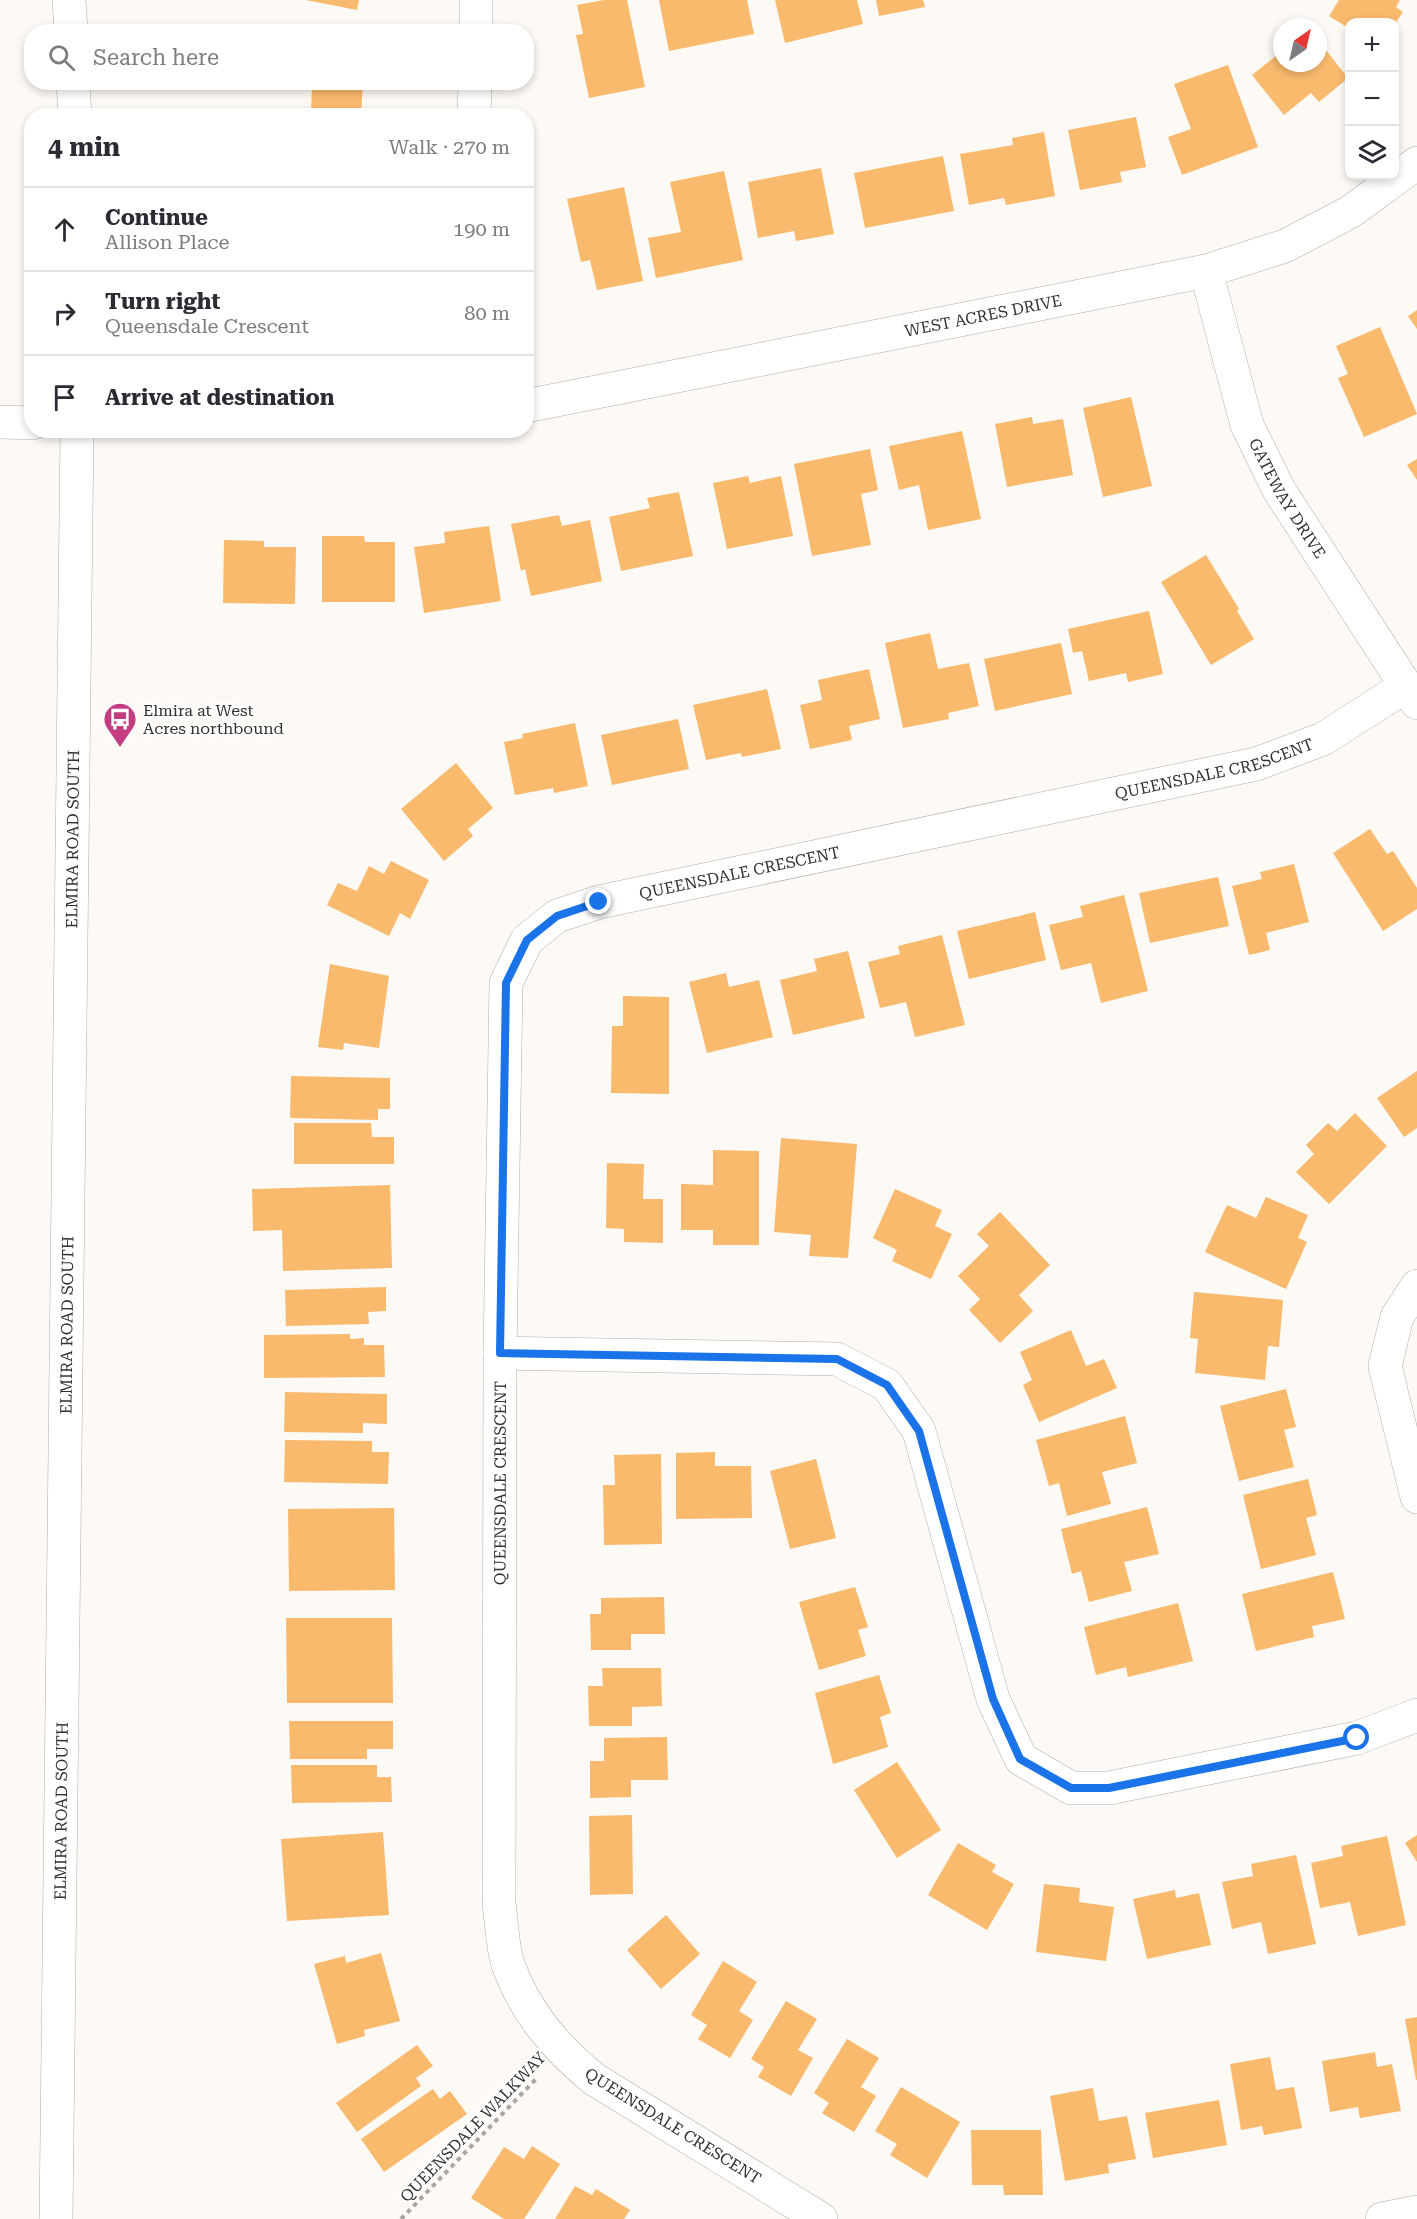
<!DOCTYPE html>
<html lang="en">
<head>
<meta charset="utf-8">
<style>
	:root { --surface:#fff; --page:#f2f2f3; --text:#2b2b33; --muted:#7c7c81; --line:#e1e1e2 }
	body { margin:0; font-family:"Roboto Serif",serif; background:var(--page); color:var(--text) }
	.controls { position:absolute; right:18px; top:18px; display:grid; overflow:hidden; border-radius:12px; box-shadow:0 3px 9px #0003 }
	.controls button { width:54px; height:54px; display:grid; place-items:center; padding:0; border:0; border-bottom:2px solid var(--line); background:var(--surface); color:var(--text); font:30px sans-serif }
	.compass { position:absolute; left:1273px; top:18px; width:54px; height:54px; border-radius:50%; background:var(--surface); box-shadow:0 3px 9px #0003; rotate:34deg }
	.stop { position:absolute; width:18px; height:18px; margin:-14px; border:4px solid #1a73e8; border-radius:50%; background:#fff }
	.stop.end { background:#1a73e8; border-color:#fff; box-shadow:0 2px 6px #0008 }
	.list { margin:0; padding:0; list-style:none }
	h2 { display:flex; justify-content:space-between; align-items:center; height:78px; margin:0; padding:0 24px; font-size:26px }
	h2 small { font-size:20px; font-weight:400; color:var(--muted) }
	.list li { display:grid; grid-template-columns:39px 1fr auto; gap:18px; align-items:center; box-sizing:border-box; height:84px; padding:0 24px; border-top:2px solid var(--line) }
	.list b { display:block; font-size:22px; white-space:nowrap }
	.list p { margin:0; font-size:20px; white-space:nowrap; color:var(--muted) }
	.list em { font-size:20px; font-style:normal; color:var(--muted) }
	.icon { flex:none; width:33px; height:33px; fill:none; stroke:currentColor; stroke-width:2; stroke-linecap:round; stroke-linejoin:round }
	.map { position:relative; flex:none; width:1417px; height:2219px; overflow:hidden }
	.search { position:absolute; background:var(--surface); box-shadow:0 3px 9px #0003; left:24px; top:24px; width:510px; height:66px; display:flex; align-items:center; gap:15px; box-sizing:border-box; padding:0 21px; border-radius:24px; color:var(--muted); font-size:22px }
	.panel { position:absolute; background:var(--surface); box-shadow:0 3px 9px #0003; left:24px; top:108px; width:510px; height:330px; border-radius:24px }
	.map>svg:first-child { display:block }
	.building { fill:#f9ba6e }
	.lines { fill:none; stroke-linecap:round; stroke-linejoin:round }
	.minor-casing { stroke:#b1ada9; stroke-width:34 }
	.path { stroke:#a9a6a2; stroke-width:4; stroke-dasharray:4.5 4.5; stroke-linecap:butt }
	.minor { stroke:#fff; stroke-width:33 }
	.route { stroke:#1a73e8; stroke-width:8 }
	.labels { text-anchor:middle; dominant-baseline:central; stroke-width:4.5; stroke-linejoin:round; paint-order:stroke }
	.street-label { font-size:16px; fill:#32312f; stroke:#fff }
	.poi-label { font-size:16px; fill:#32312f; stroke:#fff; text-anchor:start }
</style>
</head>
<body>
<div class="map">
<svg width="1417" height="2219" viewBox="0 0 1417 2219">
	<rect width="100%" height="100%" fill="#fdf9f4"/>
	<g class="building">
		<polygon points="306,0 359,0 357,10"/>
		<polygon points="604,0 627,0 645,87 589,98 576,35 583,34 577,5"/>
		<polygon points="659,0 747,0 754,34 669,51"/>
		<polygon points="775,0 857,0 863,24 785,43"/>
		<polygon points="876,0 923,0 925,7 879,16"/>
		<polygon points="1339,0 1400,0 1396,7 1403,12 1396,22 1350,22 1350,29 1329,16"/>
		<polygon points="1318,40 1348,78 1319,102 1311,93 1284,115 1252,75 1282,51 1282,63 1318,63"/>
		<polygon points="1228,65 1258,147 1182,175 1168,137 1191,129 1174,84"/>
		<polygon points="312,82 363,82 361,116 311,116"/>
		<polygon points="1136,117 1146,167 1120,172 1122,182 1080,190 1068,130"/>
		<polygon points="1044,132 1055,196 1006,205 1004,198 969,205 960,154 1013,145 1012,138"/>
		<polygon points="943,156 954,211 865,228 854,173"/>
		<polygon points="821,168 834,234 796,241 794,231 758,238 748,182"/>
		<polygon points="724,171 743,260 656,278 648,238 681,232 670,182"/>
		<polygon points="624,187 643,281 597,290 590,260 581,262 567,199"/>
		<polygon points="1417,310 1417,329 1408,316"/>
		<polygon points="1380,327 1417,414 1364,437 1338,378 1348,374 1336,346"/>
		<polygon points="1131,397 1152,486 1103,497 1083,408"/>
		<polygon points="1032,417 1033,424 1063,419 1073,475 1007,487 995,424"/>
		<polygon points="962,431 981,519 928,530 919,485 899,490 889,446"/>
		<polygon points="870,449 878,490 861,494 871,545 812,556 794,464"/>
		<polygon points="1417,459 1417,480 1407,465"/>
		<polygon points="748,476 750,483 781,476 793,536 727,549 713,483"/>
		<polygon points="679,492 693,556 621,571 609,517 650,508 647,498"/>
		<polygon points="559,515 562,526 590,520 602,581 531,596 525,569 521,571 511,524"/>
		<polygon points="489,526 501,601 424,613 414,547 445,543 444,532"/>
		<polygon points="322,536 364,536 365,542 395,542 395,602 322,602"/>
		<polygon points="224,540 264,541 264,547 296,547 295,604 223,603"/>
		<polygon points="1206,555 1239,609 1237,611 1254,639 1211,665 1161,582"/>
		<polygon points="1149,611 1163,674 1128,682 1126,673 1089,681 1082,651 1073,653 1068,629"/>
		<polygon points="930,633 938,669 969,663 979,706 948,713 949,719 903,728 885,643"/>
		<polygon points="1061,643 1072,694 995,711 984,659"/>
		<polygon points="869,669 880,719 849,726 852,740 810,749 800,705 822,700 818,680"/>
		<polygon points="767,689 781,749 742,757 741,753 706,760 693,705"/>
		<polygon points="678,719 689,769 612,785 601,735"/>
		<polygon points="575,723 588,786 554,793 553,788 515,795 504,742 523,738 522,734"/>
		<polygon points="456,763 493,808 468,829 473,836 444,861 401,809"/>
		<polygon points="1370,829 1387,854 1393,851 1417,888 1417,909 1383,931 1333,853"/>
		<polygon points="391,861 429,880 410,919 400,913 389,936 327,905 338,883 357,891 369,866 384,874"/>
		<polygon points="1294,864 1309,922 1266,933 1270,950 1249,955 1232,886 1262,879 1260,872"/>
		<polygon points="1218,877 1229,926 1150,943 1139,893"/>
		<polygon points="1124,895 1148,991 1101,1003 1091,963 1061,970 1049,925 1083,917 1080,906"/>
		<polygon points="1035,912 1046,960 969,979 957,931"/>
		<polygon points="942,935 965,1025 915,1037 906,1002 880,1008 868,962 900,954 898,946"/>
		<polygon points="848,951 865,1018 793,1035 780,980 817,971 814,959"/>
		<polygon points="330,964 389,976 379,1048 344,1043 343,1050 318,1047"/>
		<polygon points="726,973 729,987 759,980 773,1037 707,1053 689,982"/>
		<polygon points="623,996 669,997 669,1094 611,1093 612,1026 623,1026"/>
		<polygon points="1417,1071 1417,1128 1404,1137 1377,1098"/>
		<polygon points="291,1076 390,1078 390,1109 378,1109 378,1120 290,1118"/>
		<polygon points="1355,1113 1387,1146 1329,1204 1296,1172 1314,1154 1306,1145 1328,1123 1337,1131"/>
		<polygon points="294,1123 371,1123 372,1137 394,1137 394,1164 294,1164"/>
		<polygon points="781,1138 857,1144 848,1258 809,1256 811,1235 774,1232"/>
		<polygon points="713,1150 759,1151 759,1245 713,1245 713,1230 681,1230 681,1184 713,1185"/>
		<polygon points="607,1163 644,1164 643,1199 663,1199 663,1243 624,1242 624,1229 606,1228"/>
		<polygon points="390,1185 392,1268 283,1271 282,1230 253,1231 252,1189"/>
		<polygon points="895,1189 942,1210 935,1226 952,1234 931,1279 892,1261 897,1250 873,1238"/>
		<polygon points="1266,1197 1308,1215 1298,1238 1307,1242 1286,1289 1205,1252 1227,1205 1256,1218"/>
		<polygon points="1000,1212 1050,1265 1019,1295 1033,1311 1000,1343 969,1310 980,1299 958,1276 989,1246 977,1234"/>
		<polygon points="386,1287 386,1311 368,1312 369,1324 286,1326 285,1290"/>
		<polygon points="1194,1292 1283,1300 1279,1347 1268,1346 1265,1380 1195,1373 1198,1339 1190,1338"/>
		<polygon points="1071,1330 1086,1366 1104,1359 1117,1388 1039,1422 1023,1385 1032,1380 1020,1352"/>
		<polygon points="350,1334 350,1339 364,1338 364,1345 384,1345 385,1377 264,1378 264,1335"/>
		<polygon points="1286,1389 1296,1427 1284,1430 1294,1467 1239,1481 1220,1406"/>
		<polygon points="285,1392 387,1394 387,1424 363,1423 363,1433 284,1432"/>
		<polygon points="1125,1416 1137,1463 1102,1472 1111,1504 1067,1516 1059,1483 1049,1486 1036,1440"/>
		<polygon points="285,1440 372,1441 372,1452 389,1452 388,1484 284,1482"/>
		<polygon points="715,1452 715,1466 751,1466 752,1518 676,1519 676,1453"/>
		<polygon points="661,1454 662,1544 604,1545 603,1485 615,1485 614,1455"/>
		<polygon points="816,1459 836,1538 790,1549 770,1471"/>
		<polygon points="1308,1479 1317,1515 1306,1518 1316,1555 1261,1569 1243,1495"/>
		<polygon points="1147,1507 1159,1554 1124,1562 1132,1591 1089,1602 1081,1571 1072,1574 1061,1529"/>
		<polygon points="394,1508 395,1590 289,1591 288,1509"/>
		<polygon points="1333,1572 1345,1619 1312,1626 1314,1637 1256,1651 1242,1594"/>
		<polygon points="855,1587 868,1627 858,1630 866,1656 819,1670 799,1602"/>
		<polygon points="664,1597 665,1634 631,1634 631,1650 591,1650 590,1614 601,1614 601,1598"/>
		<polygon points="1178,1603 1193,1661 1128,1677 1126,1667 1096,1675 1084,1627"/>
		<polygon points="286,1618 392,1618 393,1703 287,1703"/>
		<polygon points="602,1668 661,1668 662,1706 632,1707 632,1726 589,1726 588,1686 603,1686"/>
		<polygon points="879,1675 891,1713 880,1717 888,1747 833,1764 815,1693"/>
		<polygon points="289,1721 393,1721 393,1749 367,1749 367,1759 290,1759"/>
		<polygon points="667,1737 668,1780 631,1780 631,1797 590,1798 590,1761 604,1761 604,1738"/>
		<polygon points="897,1762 941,1830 897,1858 854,1790"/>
		<polygon points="291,1765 377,1765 377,1777 391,1777 392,1802 292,1803"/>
		<polygon points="632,1815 633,1894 590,1895 589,1816"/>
		<polygon points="383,1832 389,1915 287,1921 281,1839"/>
		<polygon points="1417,1835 1417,1862 1405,1843"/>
		<polygon points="1387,1836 1406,1925 1358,1936 1350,1902 1320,1908 1311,1863 1343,1856 1341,1846"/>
		<polygon points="958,1843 996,1865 992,1872 1014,1884 987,1930 928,1895"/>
		<polygon points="1296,1855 1316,1944 1268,1954 1261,1922 1232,1929 1222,1882 1253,1876 1251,1864"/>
		<polygon points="1044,1884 1080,1888 1079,1902 1114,1907 1106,1961 1036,1952"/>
		<polygon points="1175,1890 1176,1898 1199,1893 1211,1945 1147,1959 1133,1899"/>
		<polygon points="666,1915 700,1954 661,1989 627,1950"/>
		<polygon points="381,1953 400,2021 364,2030 365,2036 337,2044 314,1964 345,1956 346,1963"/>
		<polygon points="723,1961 757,1982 739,2011 753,2020 730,2058 698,2039 707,2025 691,2015"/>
		<polygon points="786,2001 817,2019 798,2050 813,2058 791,2096 758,2077 764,2067 751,2059"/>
		<polygon points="1417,2017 1417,2080 1416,2080 1405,2019"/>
		<polygon points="847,2039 879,2058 861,2087 876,2096 854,2132 822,2113 829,2103 814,2093"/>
		<polygon points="417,2045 433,2066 416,2078 421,2086 357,2132 336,2103"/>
		<polygon points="1375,2052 1377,2067 1392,2064 1401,2111 1360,2118 1358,2107 1330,2112 1322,2061"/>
		<polygon points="1270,2057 1276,2090 1294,2087 1302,2128 1264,2135 1262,2126 1241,2130 1230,2064"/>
		<polygon points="901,2087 960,2122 927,2178 890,2155 897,2144 875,2131"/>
		<polygon points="1093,2088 1099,2121 1127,2116 1136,2159 1108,2164 1109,2173 1065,2181 1050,2096"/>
		<polygon points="433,2089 440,2099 450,2091 467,2114 384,2172 361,2139"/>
		<polygon points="1219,2100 1227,2145 1153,2158 1145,2113"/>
		<polygon points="971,2130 1041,2130 1043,2195 1004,2195 1003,2185 972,2185"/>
		<polygon points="532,2146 560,2164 524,2219 504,2219 471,2198 504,2147 524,2159"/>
		<polygon points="575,2186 592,2195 596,2189 630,2210 624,2219 555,2219"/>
	</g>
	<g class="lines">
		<defs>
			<g id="minor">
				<polyline points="69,0 71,32"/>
				<polyline points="476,32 476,0"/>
				<polyline points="73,82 75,116"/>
				<polyline points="474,116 475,82"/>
				<path id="s1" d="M 1206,271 L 1247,425 L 1279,490 L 1417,703"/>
				<path id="s2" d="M 526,406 L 1206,271 L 1285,246 L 1350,212 L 1417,163"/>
				<polyline points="0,422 32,423"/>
				<polyline points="1417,1286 1397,1317 1385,1366 1417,1497"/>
				<polyline points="500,1353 837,1359 887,1385 919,1431 993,1699 1021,1759 1071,1788 1109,1788 1357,1738 1417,1715"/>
				<path id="s3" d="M 56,2219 L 77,430"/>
				<path id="s4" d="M 821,2219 L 594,2079 C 555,2047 525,2012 508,1964 C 502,1946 502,1923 499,1904 L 500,1353 L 506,983 L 527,940 L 557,916 L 599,902 L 1256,764 L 1323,739 L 1406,686"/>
				<polyline points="1382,2219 1417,2212"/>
			</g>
		</defs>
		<use href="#minor" class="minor-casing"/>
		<polyline class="path" points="401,2219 538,2077"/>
		<use href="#minor" class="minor"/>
	</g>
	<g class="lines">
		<polyline class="route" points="599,902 557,916 527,940 506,983 500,1353 837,1359 887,1385 919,1431 993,1699 1020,1759 1071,1788 1109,1788 1357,1738"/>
	</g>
	<defs>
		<symbol id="bus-pin" viewBox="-11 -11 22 30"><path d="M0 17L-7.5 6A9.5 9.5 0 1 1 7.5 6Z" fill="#c33e80" stroke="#fff"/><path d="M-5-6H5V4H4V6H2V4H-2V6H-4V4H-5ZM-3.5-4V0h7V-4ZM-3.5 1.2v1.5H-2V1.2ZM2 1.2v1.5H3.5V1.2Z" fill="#fff"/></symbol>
	</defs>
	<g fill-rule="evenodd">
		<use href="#bus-pin" x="101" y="700" width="38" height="52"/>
	</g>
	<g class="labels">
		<g class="street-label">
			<text stroke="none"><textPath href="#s2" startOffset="466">WEST ACRES DRIVE</textPath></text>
			<text stroke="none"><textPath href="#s1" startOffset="243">GATEWAY DRIVE</textPath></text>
			<text stroke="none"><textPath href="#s4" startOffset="2154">QUEENSDALE CRESCENT</textPath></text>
			<text stroke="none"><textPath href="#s3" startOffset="1380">ELMIRA ROAD SOUTH</textPath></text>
			<text stroke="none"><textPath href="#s4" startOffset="1668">QUEENSDALE CRESCENT</textPath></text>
			<text stroke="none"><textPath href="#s3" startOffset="894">ELMIRA ROAD SOUTH</textPath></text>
			<text stroke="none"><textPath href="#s4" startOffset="894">QUEENSDALE CRESCENT</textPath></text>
			<text stroke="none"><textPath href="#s3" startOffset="408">ELMIRA ROAD SOUTH</textPath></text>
			<text transform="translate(673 2126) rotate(32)">QUEENSDALE CRESCENT</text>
			<text transform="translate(473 2127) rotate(-46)">QUEENSDALE WALKWAY</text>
		</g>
		<g class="poi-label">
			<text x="143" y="710">Elmira at West<tspan x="143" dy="18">Acres northbound</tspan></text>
		</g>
	</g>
</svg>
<div class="controls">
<button>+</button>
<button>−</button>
<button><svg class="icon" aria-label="layers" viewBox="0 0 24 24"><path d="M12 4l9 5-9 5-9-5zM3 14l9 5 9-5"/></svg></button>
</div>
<svg class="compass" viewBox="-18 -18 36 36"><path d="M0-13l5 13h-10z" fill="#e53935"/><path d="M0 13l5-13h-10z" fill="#7c7c81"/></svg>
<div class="stop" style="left:1357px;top:1738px"></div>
<div class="stop end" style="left:599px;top:902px"></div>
<div class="search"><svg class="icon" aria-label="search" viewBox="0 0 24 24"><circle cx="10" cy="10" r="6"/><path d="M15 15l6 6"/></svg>Search here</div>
<section class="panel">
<h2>4 min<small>Walk · 270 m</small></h2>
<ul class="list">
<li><svg class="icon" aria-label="ahead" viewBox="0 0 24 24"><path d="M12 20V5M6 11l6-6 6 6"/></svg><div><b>Continue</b><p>Allison Place</p></div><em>190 m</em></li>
<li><svg class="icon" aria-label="right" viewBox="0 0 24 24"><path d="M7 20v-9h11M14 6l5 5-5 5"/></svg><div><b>Turn right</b><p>Queensdale Crescent</p></div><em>80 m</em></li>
<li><svg class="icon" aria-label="arrive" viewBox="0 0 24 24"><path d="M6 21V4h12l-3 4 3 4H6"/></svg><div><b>Arrive at destination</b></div></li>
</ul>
</section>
</div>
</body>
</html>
